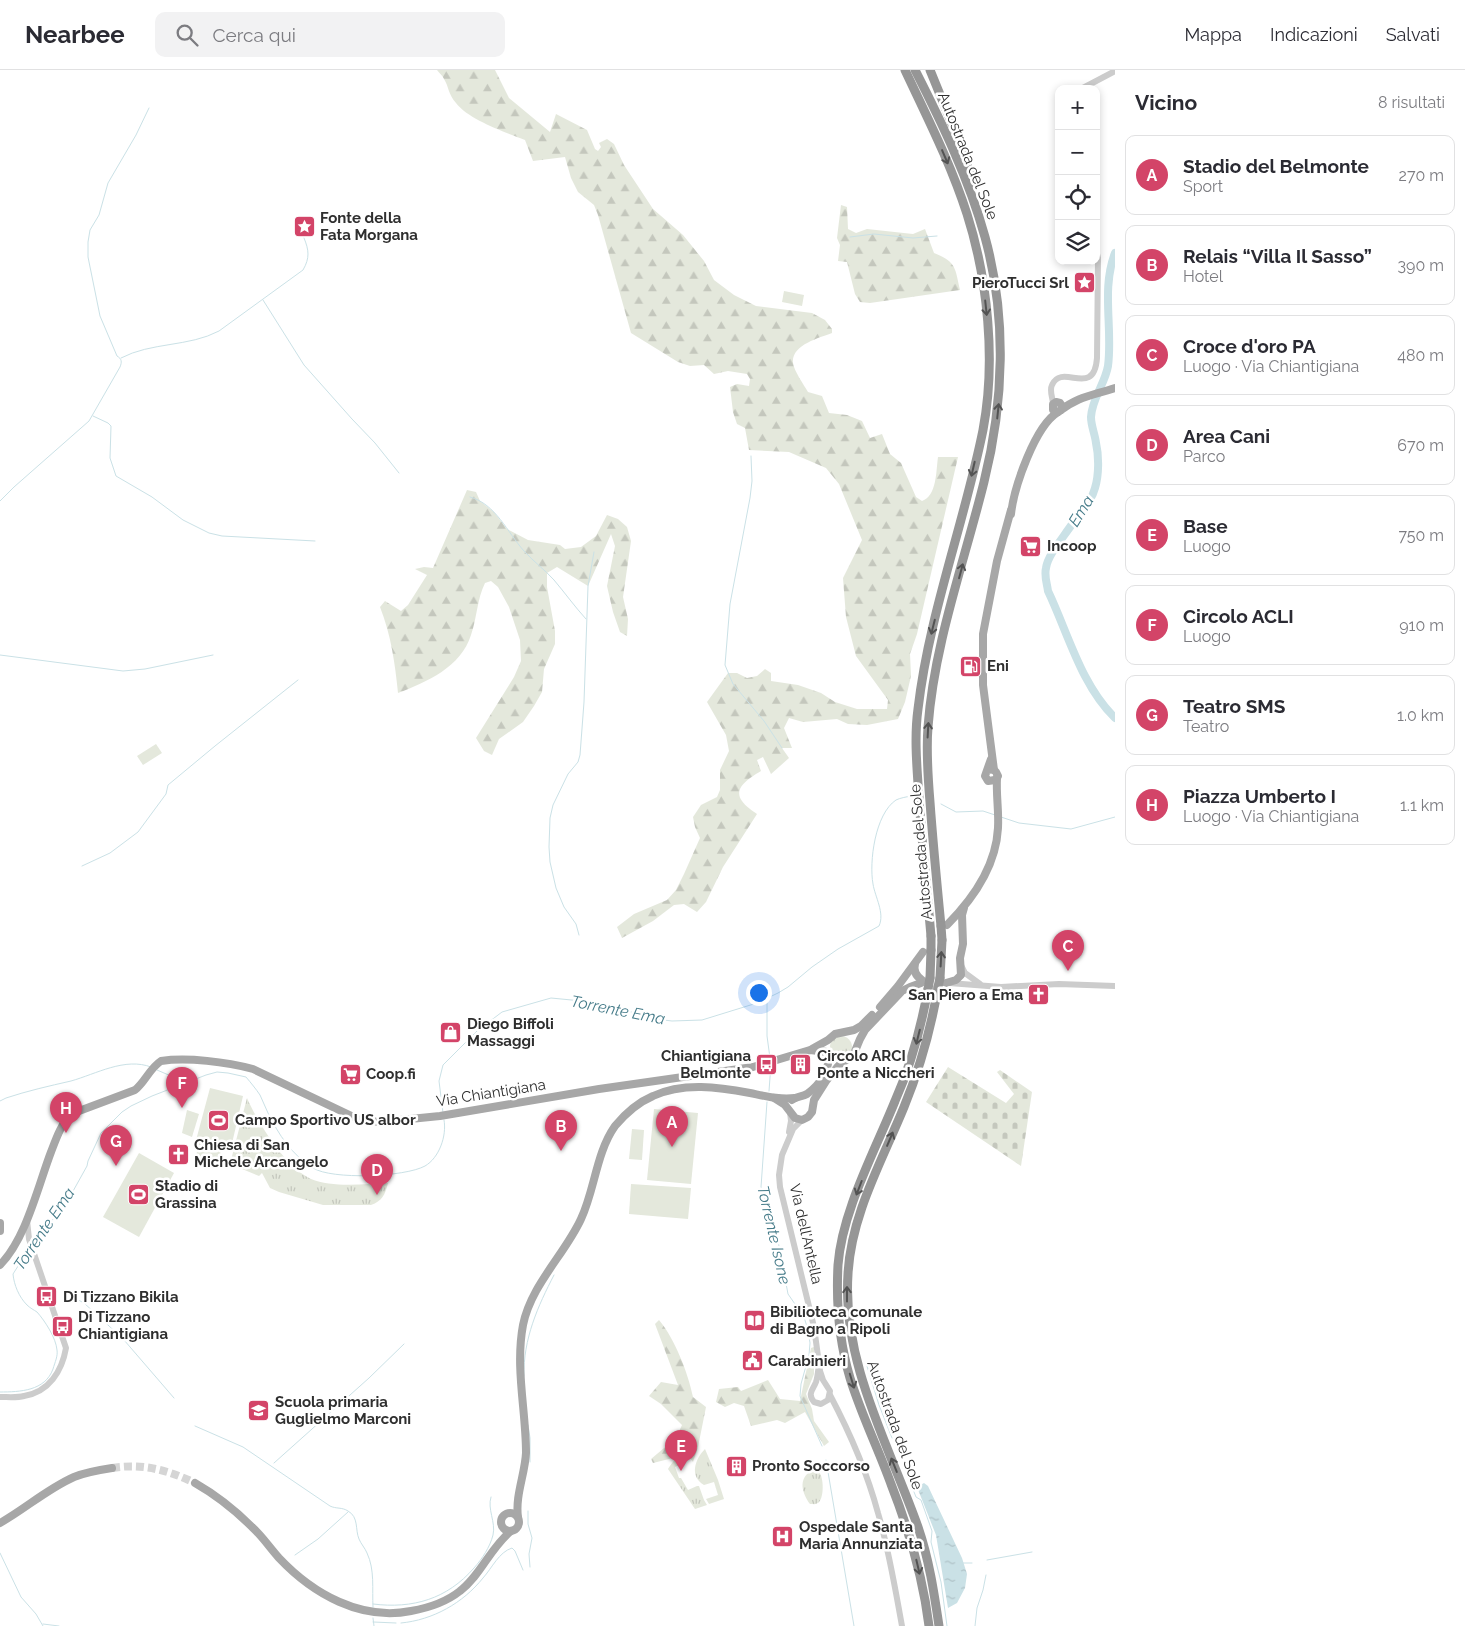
<!DOCTYPE html>
<html lang="it">
<head>
<meta charset="utf-8">
<style>
	:root { --surface:#fff; --page:#f2f2f3; --text:#2b2b33; --muted:#7c7c81; --line:#e1e1e2; --accent:#d34468 }
	body { margin:0; font-family:Raleway,sans-serif; background:var(--page); color:var(--text) }
	.controls { position:absolute; right:15px; top:15px; display:grid; overflow:hidden; border-radius:10px; box-shadow:0 2px 8px #0003 }
	.controls button { width:45px; height:45px; display:grid; place-items:center; padding:0; border:0; border-bottom:1px solid var(--line); background:var(--surface); color:var(--text); font:25px sans-serif }
	.you { position:absolute; left:758px; top:922px; width:18px; height:18px; margin:-12px; border:4px solid #fff; border-radius:50%; background:#1a73e8; box-shadow:0 0 0 8px #1a73e833 }
	.badge { display:grid; place-items:center; width:32px; height:32px; border-radius:50%; background:var(--accent); color:#fff; font-size:16px; font-weight:700 }
	.pin { position:absolute; translate:-50% -41px; filter:drop-shadow(0 1px 2px #0008) }
	.pin::after { content:''; position:absolute; top:26px; width:18px; height:15px; background:inherit; clip-path:polygon(0 0,100% 0,50% 100%) }
	.list { margin:0; padding:0; list-style:none }
	h2 { display:flex; justify-content:space-between; align-items:center; height:65px; margin:0; padding:0 20px; font-size:21px }
	h2 small { font-size:16px; font-weight:400; color:var(--muted) }
	.list li { display:grid; grid-template-columns:32px 1fr auto; gap:15px; align-items:center; box-sizing:border-box; height:80px; margin:0 10px 10px; padding:0 10px; border:1px solid var(--line); border-radius:10px }
	.list b { display:block; font-size:19px; white-space:nowrap }
	.list p { margin:0; font-size:16px; white-space:nowrap; color:var(--muted) }
	.list em { font-size:16px; font-style:normal; color:var(--muted) }
	.icon { flex:none; width:28px; height:28px; fill:none; stroke:currentColor; stroke-width:2; stroke-linecap:round; stroke-linejoin:round }
	.map { position:relative; flex:none; width:1115px; height:1556px; overflow:hidden }
	header { display:flex; align-items:center; gap:30px; box-sizing:border-box; height:70px; padding:0 25px; background:var(--surface); border-bottom:1px solid var(--line) }
	header strong { font-size:24px }
	nav { display:flex; gap:28px; margin-inline-start:auto; font-size:18px }
	.search { width:350px; height:45px; background:var(--page); display:flex; align-items:center; gap:12px; box-sizing:border-box; padding:0 18px; border-radius:10px; color:var(--muted); font-size:19px }
	main { display:flex }
	aside { flex:1; background:var(--surface) }
	.map>svg:first-child { display:block }
	.grass { fill:url(#grass-tufts) }
	.forest { fill:url(#forest-firs) }
	.cemetery { fill:url(#cemetery-stones) }
	.pitch { fill:#e4e8dc }
	.water { fill:url(#water-ripples) }
	.lines { fill:none; stroke-linecap:round; stroke-linejoin:round }
	.stream { stroke:#cae1e6; stroke-width:1 }
	.river { stroke:#cae1e6; stroke-width:8 }
	.major-tunnel { stroke:#d5d5d5; stroke-width:8; stroke-dasharray:8 4; stroke-linecap:butt }
	.minor { stroke:#ccc; stroke-width:6 }
	.major { stroke:#a7a7a7; stroke-width:8 }
	.highway { stroke:#969696; stroke-width:9 }
	.highway-bridge { stroke:#969696; stroke-width:9 }
	.oneway { stroke:#535353 }
	.labels { text-anchor:middle; dominant-baseline:central; stroke-width:5; stroke-linejoin:round; paint-order:stroke }
	.street-label { font-size:15px; fill:#2f2f2f; stroke:#fff }
	.poi-label { font-size:15px; font-weight:bold; fill:#2f2f2f; stroke:#fff; text-anchor:start }
	.water-label { font-size:16px; font-style:italic; fill:#457b89; stroke:#fff }
</style>
</head>
<body>
<header>
<strong>Nearbee</strong>
<div class="search"><svg class="icon" aria-label="search" viewBox="0 0 24 24"><circle cx="10" cy="10" r="6"/><path d="M15 15l6 6"/></svg>Cerca qui</div>
<nav><a>Mappa</a><a>Indicazioni</a><a>Salvati</a></nav>
</header>
<main>
<div class="map">
<svg width="1115" height="1556" viewBox="0 0 1115 1556">
	<defs>
		<pattern id="grass-tufts" width="24" height="20" patternUnits="userSpaceOnUse" patternTransform="scale(1.25)"><rect width="24" height="20" fill="#e4e8dc"/><path d="M3 7l-1-3M5 7V3M7 7l1-3M15 17l-1-3M17 17v-4M19 17l1-3" fill="none" stroke="#c4c7bd"/></pattern>
		<pattern id="forest-firs" width="22" height="20" patternUnits="userSpaceOnUse" patternTransform="scale(1.25)"><rect width="22" height="20" fill="#e4e8dc"/><path d="M5 1l3.5 6h-7zM16 11l3.5 6h-7z" fill="#c4c7bd"/></pattern>
		<pattern id="cemetery-stones" width="16" height="16" patternUnits="userSpaceOnUse" patternTransform="scale(1.25)"><rect width="16" height="16" fill="#e4e8dc"/><path d="M2 7V4a2 2 0 0 1 4 0v3zM10 15v-3a2 2 0 0 1 4 0v3z" fill="#c4c7bd"/></pattern>
		<pattern id="water-ripples" width="26" height="14" patternUnits="userSpaceOnUse" patternTransform="scale(1.25)"><rect width="26" height="14" fill="#cae1e6"/><path d="M2 4q2-2 4 0t4 0M15 11q2-2 4 0t4 0" fill="none" stroke="#aec1c6"/></pattern>
	</defs>
	<rect width="100%" height="100%" fill="#fff"/>
	<g class="grass">
		<circle cx="841" cy="977" r="11"/>
		<path d="M 247,1028 C 258,1053 285,1097 311,1109 C 332,1118 365,1114 388,1113 C 385,1125 382,1131 371,1135 L 323,1135 L 279,1122 L 270,1118 L 262,1103 L 259,1106 L 230,1094 Z"/>
		<path d="M 698,1377 L 693,1392 L 687,1384 L 680,1387 L 683,1393 L 675,1397 L 679,1408 L 681,1408 L 688,1420 L 697,1416 L 699,1416 L 704,1430 L 707,1435 L 695,1439 L 668,1399 C 677,1385 682,1383 698,1377 Z"/>
		<path d="M 705,1379 L 718,1410 L 724,1429 L 709,1434 L 706,1429 L 718,1425 L 714,1412 L 704,1415 C 689,1406 695,1389 705,1379 Z"/>
		<path d="M 811,1401 L 819,1402 C 824,1408 824,1427 819,1432 C 816,1435 814,1434 810,1434 C 802,1423 798,1409 811,1401 Z"/>
	</g>
	<g class="forest">
		<path d="M 437,0 L 495,0 L 509,28 L 550,62 L 556,44 L 587,60 L 595,79 L 598,81 L 601,77 L 599,73 L 607,69 L 614,74 L 624,95 L 653,139 L 683,165 L 704,191 L 714,210 L 734,225 L 756,236 L 812,243 L 825,250 L 832,259 L 832,263 C 819,268 791,275 793,293 C 794,301 804,315 808,322 L 822,326 L 829,343 L 847,345 L 862,351 L 870,368 L 882,364 L 890,384 L 901,393 L 916,427 L 922,431 C 937,426 936,401 938,387 L 958,387 L 917,564 L 910,584 L 911,606 L 905,632 L 898,649 L 867,655 L 848,654 L 837,649 L 803,652 L 789,648 L 784,658 L 792,678 L 782,678 L 789,688 L 771,704 L 763,687 L 757,690 L 761,701 C 751,707 732,718 742,731 C 745,736 753,741 757,744 L 723,797 L 706,832 L 697,842 L 684,834 L 674,835 L 653,851 L 622,868 L 617,857 L 634,844 L 667,830 L 676,820 L 684,804 L 700,768 L 695,757 L 693,747 L 701,735 L 717,727 L 720,720 L 720,700 L 729,681 L 726,665 L 707,632 L 728,603 L 737,603 L 747,608 L 757,606 L 765,599 L 771,603 L 771,611 L 798,615 L 821,623 L 835,632 L 857,639 L 887,639 L 888,630 L 856,586 L 846,547 L 843,508 L 862,470 L 839,414 L 826,398 L 789,382 L 749,380 L 745,358 L 737,354 L 733,342 L 730,317 L 737,314 L 749,316 L 750,309 L 747,304 L 728,301 L 714,304 L 704,295 L 690,296 L 678,292 L 631,263 L 598,145 L 594,135 L 578,122 L 571,108 L 565,87 L 533,91 L 525,70 C 505,62 469,50 456,33 C 448,24 449,17 444,9 C 443,6 439,3 437,0 Z"/>
		<path d="M 841,135 L 847,137 L 848,159 L 856,163 L 867,159 L 913,164 L 925,159 L 934,183 C 956,192 955,197 960,220 L 870,233 L 860,232 L 855,224 L 847,192 L 838,191 L 840,175 L 837,168 Z"/>
		<path d="M 467,420 L 476,422 L 480,431 L 494,442 L 507,459 L 528,470 L 560,475 L 565,479 L 581,477 L 596,466 L 607,445 L 618,449 L 627,457 L 631,471 L 623,527 L 628,549 L 627,566 L 620,562 L 613,542 L 607,516 L 615,476 L 611,464 L 588,516 L 557,497 L 547,503 L 547,517 L 555,561 L 555,574 L 544,599 L 542,622 L 534,636 L 523,652 L 499,669 L 492,685 L 484,681 L 476,668 L 514,607 L 521,591 L 520,570 L 509,537 L 498,517 L 491,511 L 485,513 C 477,529 477,548 471,565 C 461,597 427,612 398,623 C 395,593 391,565 380,537 L 385,531 L 401,541 L 408,535 L 427,505 L 415,499 L 424,497 L 433,498 Z"/>
		<path d="M 659,1250 C 675,1269 688,1303 693,1327 L 706,1337 L 698,1377 L 684,1382 L 677,1387 L 653,1393 L 651,1389 L 676,1368 L 682,1355 L 661,1334 L 649,1326 L 661,1312 L 678,1315 L 655,1254 Z"/>
		<polygon points="814,1277 814,1304 806,1324 812,1339 814,1351 829,1372 824,1376 805,1342 785,1353 777,1350 751,1356 744,1336 734,1333 725,1337 716,1332 719,1319 738,1317 741,1321 768,1310 780,1329 800,1331 811,1278"/>
	</g>
	<polygon class="cemetery" points="948,997 1006,1033 1014,1024 997,1002 1000,1000 1032,1022 1021,1096 926,1032"/>
	<g class="pitch">
		<polygon points="784,221 804,225 802,236 782,232"/>
		<polygon points="156,674 162,683 143,695 137,686"/>
		<polygon points="210,1018 243,1026 230,1082 221,1080 219,1092 196,1087 198,1076 220,1080 195,1074"/>
		<polygon points="654,1039 698,1043 691,1114 647,1110"/>
		<polygon points="187,1040 199,1044 192,1067 182,1063"/>
		<polygon points="632,1059 644,1060 642,1090 629,1089"/>
		<polygon points="139,1083 174,1103 139,1167 103,1147"/>
		<polygon points="631,1114 691,1118 688,1149 629,1144"/>
	</g>
	<polygon class="water" points="924,1413 928,1416 962,1488 967,1504 965,1518 957,1533 948,1538 936,1465 917,1417"/>
	<g class="lines">
		<g class="stream">
			<polyline points="850,167 874,164 913,168 937,166"/>
			<polyline points="263,230 304,295 352,349 375,373 399,403"/>
			<path d="M 121,288 C 151,272 189,277 219,261 L 303,200 C 310,188 309,180 304,168"/>
			<polyline points="93,346 108,353 111,356 110,388 116,406 152,427 183,450 209,463 222,466 315,471"/>
			<polyline points="751,386 752,411 750,428 730,534 725,595 733,614 764,651 782,678"/>
			<path d="M 470,427 C 496,434 507,462 524,481 C 533,491 545,500 554,510 C 565,523 575,537 586,549"/>
			<path d="M 0,431 L 14,417 L 89,351 L 120,297 C 122,292 122,289 117,286 L 100,246 L 88,187 L 88,172 L 90,160 L 99,145 L 108,113 L 136,65 L 149,38"/>
			<polyline points="0,585 123,601 145,599 213,585"/>
			<polyline points="941,734 956,742 983,741 995,745"/>
			<polyline points="1001,747 1019,753 1071,759 1115,747"/>
			<polyline points="82,796 110,783 138,762 166,724 168,715 215,676 298,610"/>
			<polyline points="579,865 576,854 564,837 556,818 550,792 549,777 550,748 553,735 568,704 578,692 580,685 584,632 588,516 594,482"/>
			<polyline points="767,928 767,966 770,988"/>
			<polyline points="157,1000 171,1006 181,1014"/>
			<polyline points="769,1021 771,994"/>
			<path d="M 0,1031 L 6,1028 C 27,1021 49,1016 71,1011 C 96,1004 125,987 151,997"/>
			<polyline points="767,1032 761,1117 778,1171 788,1224 804,1247 808,1260 810,1273 809,1285 801,1314 800,1326 822,1376"/>
			<path d="M 443,1043 L 439,1011 L 443,995 L 477,961 L 502,942 L 551,928 L 592,932 L 610,936 L 656,949 L 672,951 L 702,950 L 757,933 L 778,923 L 788,917 L 812,897 L 838,879 L 879,856 C 885,843 875,827 873,814 C 869,792 875,744 896,730 C 900,728 906,727 911,726"/>
			<path d="M 33,1174 L 67,1132 L 87,1096 L 88,1091 L 101,1063 L 122,1042 L 131,1036 L 152,1026 L 206,1005 L 217,1002 L 228,1003 L 246,1007 C 251,1013 256,1019 260,1025 C 263,1031 265,1037 268,1043 C 279,1065 291,1084 313,1098 C 332,1110 405,1107 425,1096 C 439,1088 447,1066 444,1050"/>
			<polyline points="69,1225 84,1233 121,1267"/>
			<polyline points="124,1270 174,1328"/>
			<polyline points="866,1293 879,1335 892,1368"/>
			<path d="M 524,1306 C 523,1269 538,1236 554,1205"/>
			<path d="M 0,1322 C 20,1322 45,1321 53,1299 C 55,1292 58,1286 57,1280 C 56,1268 45,1251 37,1242 C 34,1240 30,1238 27,1235 C 19,1227 14,1215 13,1204 L 29,1179"/>
			<polyline points="528,1355 530,1368 530,1392"/>
			<path d="M 195,1356 L 243,1377 L 330,1436 C 336,1439 342,1437 348,1441 C 359,1447 355,1460 359,1469 C 361,1474 365,1478 367,1483 C 375,1500 372,1519 373,1537"/>
			<polyline points="826,1390 854,1556"/>
			<polyline points="274,1393 369,1308 404,1274"/>
			<polyline points="905,1399 916,1427 921,1430 932,1461 931,1472 941,1512 947,1556"/>
			<polyline points="528,1441 528,1454 532,1468 529,1484 530,1497"/>
			<polyline points="0,1483 21,1527 36,1544 43,1556"/>
			<polyline points="295,1485 318,1469 348,1442"/>
			<polyline points="987,1490 1032,1482"/>
			<polyline points="963,1493 972,1493"/>
			<path d="M 373,1534 C 413,1539 447,1529 474,1498 C 482,1489 490,1477 493,1465 C 496,1452 487,1439 491,1427"/>
			<polyline points="373,1548 374,1556"/>
			<polyline points="373,1552 396,1553"/>
			<path d="M 401,1553 C 433,1550 463,1533 483,1508 C 492,1498 499,1482 512,1478 L 515,1481 L 523,1500"/>
			<polyline points="43,1554 59,1556"/>
			<polyline points="975,1556 977,1538 983,1520 986,1505"/>
		</g>
		<path class="river" d="M 1115,183 C 1101,219 1113,259 1108,296 C 1105,314 1092,328 1091,347 C 1091,356 1095,364 1096,373 C 1099,386 1099,405 1095,418 C 1091,433 1081,441 1073,453 C 1067,461 1061,470 1055,478 C 1051,485 1047,490 1046,498 C 1044,506 1047,513 1048,521 C 1068,563 1081,615 1115,648"/>
		<path class="major-tunnel" d="M 112,1398 C 142,1393 168,1400 195,1413"/>
		<g class="minor">
			<polyline points="1081,19 1115,1"/>
			<path d="M 1053,334 C 1053,328 1049,321 1052,315 C 1062,292 1094,329 1097,288 L 1098,188 L 1096,179"/>
			<polyline points="961,895 965,903 980,914"/>
			<polyline points="949,913 1001,917 1059,914 1115,916"/>
			<path d="M 802,1050 L 793,1059 L 782,1085 L 779,1105 L 780,1117 L 814,1257 L 820,1301 L 823,1310 L 830,1321 L 828,1330 L 821,1334 L 814,1332 C 807,1323 813,1320 816,1312 C 818,1306 818,1300 819,1294"/>
			<polyline points="789,1062 791,1051 790,1042"/>
			<path d="M 830,1325 C 850,1363 867,1402 878,1443 C 889,1480 895,1518 902,1556"/>
			<path d="M 0,1327 C 8,1327 17,1328 24,1326 C 49,1322 62,1301 66,1278 L 29,1169 L 27,1150"/>
		</g>
		<g class="major">
			<path d="M 1061,340 L 1062,336 L 1060,333 L 1056,332 L 1053,334 L 1053,340 L 1058,342 C 1079,326 1091,326 1115,318"/>
			<path d="M 1011,444 C 1014,417 1035,356 1058,342"/>
			<polyline points="988,700 993,699 996,702 998,706 995,710 988,711 985,706 991,689"/>
			<polyline points="994,700 983,615 983,564 997,491 1011,440"/>
			<path d="M 947,855 C 973,829 996,796 998,758 C 999,741 996,725 997,708"/>
			<path d="M 915,894 C 913,901 916,906 922,910"/>
			<polyline points="946,913 956,910 961,905 960,888 963,874 962,845 964,838"/>
			<polyline points="880,937 898,916 923,882"/>
			<polyline points="812,979 828,970 835,964 854,960 861,956 872,945"/>
			<polyline points="774,1028 785,1035 795,1048 802,1050 808,1047 812,1042 814,1030 826,1011 839,995 853,986 860,969 865,960 902,921 910,917 921,913"/>
			<path d="M 792,1030 C 797,1026 802,1027 807,1024 C 820,1015 831,999 828,982"/>
			<polyline points="0,1153 0,1161"/>
			<path d="M 0,1195 C 26,1169 38,1116 51,1082 C 56,1069 61,1054 71,1044 L 135,1020 C 145,1012 150,998 161,991 C 187,987 227,992 253,999 L 360,1050 L 380,1052 L 440,1046 L 599,1019 L 753,997 L 810,980 L 827,982"/>
			<path d="M 195,1413 C 216,1425 235,1440 252,1457 C 262,1466 270,1478 279,1488 C 313,1524 361,1551 411,1541 C 428,1538 445,1533 460,1521 C 481,1505 490,1478 511,1461"/>
			<circle cx="510" cy="1452" r="9"/>
			<path d="M 518,1447 C 515,1426 525,1404 526,1383 C 526,1340 515,1298 523,1255 C 531,1215 565,1184 581,1149 C 595,1119 596,1083 615,1056 C 625,1044 639,1032 653,1026 C 683,1012 719,1017 750,1023 C 765,1026 780,1030 795,1028"/>
			<path d="M 0,1453 C 25,1439 47,1419 74,1407 C 86,1402 99,1400 112,1398"/>
		</g>
		<g class="highway">
			<path d="M 905,0 C 927,47 951,94 967,144 C 988,210 996,292 983,360 C 964,454 929,544 918,639 C 914,668 917,698 919,728 C 922,774 927,820 931,866"/>
			<path d="M 915,0 C 942,53 969,109 985,167 C 1007,247 1004,332 984,412 C 964,493 934,574 928,657 C 926,682 928,708 930,732 C 933,774 937,815 941,856"/>
			<polyline points="930,0 963,81 974,117"/>
			<polyline points="930,908 931,880"/>
			<polyline points="940,908 942,870"/>
			<path d="M 938,917 C 931,959 920,998 904,1037 C 882,1091 851,1145 848,1204 C 842,1293 889,1375 918,1457 C 929,1489 934,1522 939,1556"/>
			<path d="M 928,919 C 921,958 911,995 895,1031 C 875,1081 842,1141 838,1195 C 836,1233 839,1271 850,1308 C 861,1344 878,1378 891,1414 C 909,1460 923,1507 929,1556"/>
		</g>
		<g class="highway-bridge">
			<polyline points="941,856 942,870"/>
			<polyline points="931,866 931,880"/>
			<polyline points="938,917 940,908"/>
			<polyline points="928,919 930,908"/>
		</g>
	</g>
	<defs><path id="oneway-shaft" d="M-6 0H5M1.5-3L5.5 0L1.5 3" fill="none" stroke-width="1.6" stroke-linecap="round" stroke-linejoin="round" transform="scale(1.25)"/></defs>
	<g class="oneway">
		<use href="#oneway-shaft" transform="translate(945 87) rotate(67)"/>
		<use href="#oneway-shaft" transform="translate(986 238) rotate(84)"/>
		<use href="#oneway-shaft" transform="translate(998 341) rotate(-84)"/>
		<use href="#oneway-shaft" transform="translate(973 399) rotate(103)"/>
		<use href="#oneway-shaft" transform="translate(961 501) rotate(-75)"/>
		<use href="#oneway-shaft" transform="translate(933 557) rotate(104)"/>
		<use href="#oneway-shaft" transform="translate(928 660) rotate(-87)"/>
		<use href="#oneway-shaft" transform="translate(941 889) rotate(-87)"/>
		<use href="#oneway-shaft" transform="translate(918 967) rotate(104)"/>
		<use href="#oneway-shaft" transform="translate(890 1069) rotate(-67)"/>
		<use href="#oneway-shaft" transform="translate(859 1118) rotate(111)"/>
		<use href="#oneway-shaft" transform="translate(847 1224) rotate(-90)"/>
		<use href="#oneway-shaft" transform="translate(852 1311) rotate(73)"/>
		<use href="#oneway-shaft" transform="translate(894 1395) rotate(-112)"/>
		<use href="#oneway-shaft" transform="translate(918 1497) rotate(77)"/>
	</g>
	<defs>
		<symbol id="sight-square" viewBox="-11 -11 22 22"><rect x="-9" y="-9" width="18" height="18" rx="4" fill="#d34468" stroke="#fff"/><path d="M0-6L1.8-2.2L6-1.7L2.9 1.2L3.7 5.4L0 3.3L-3.7 5.4L-2.9 1.2L-6-1.7L-1.8-2.2Z" fill="#fff"/></symbol>
		<symbol id="supermarket-square" viewBox="-11 -11 22 22"><rect x="-9" y="-9" width="18" height="18" rx="4" fill="#d34468" stroke="#fff"/><path d="M-6-5.5h2.5l.6 2H6L4.5 2H-2.5L-4.4-4H-6ZM-1.5 3.2a1.3 1.3 0 1 0 .1 0ZM3 3.2a1.3 1.3 0 1 0 .1 0Z" fill="#fff"/></symbol>
		<symbol id="fuel-square" viewBox="-11 -11 22 22"><rect x="-9" y="-9" width="18" height="18" rx="4" fill="#d34468" stroke="#fff"/><path d="M-5.5-6h7V0h2V4h1.3V-2.5L3-4.5l.8-.8L6-3V5H2.5V1h-1V6h-7ZM-4.2-4.7v3.2H.2V-4.7Z" fill="#fff"/></symbol>
		<symbol id="church-square" viewBox="-11 -11 22 22"><rect x="-9" y="-9" width="18" height="18" rx="4" fill="#d34468" stroke="#fff"/><path d="M-1.2-6h2.4v3.5h3.3v2.4h-3.3V6h-2.4V-.1h-3.3v-2.4h3.3Z" fill="#fff"/></symbol>
		<symbol id="shop-square" viewBox="-11 -11 22 22"><rect x="-9" y="-9" width="18" height="18" rx="4" fill="#d34468" stroke="#fff"/><path d="M-5-2.5h2.3a2.7 3.5 0 0 1 5.4 0H5L5.5 6h-11ZM-1.5-2.5h3a1.5 2.3 0 0 0-3 0Z" fill="#fff"/></symbol>
		<symbol id="bus-square" viewBox="-11 -11 22 22"><rect x="-9" y="-9" width="18" height="18" rx="4" fill="#d34468" stroke="#fff"/><path d="M-5-6H5V4H4V6H2V4H-2V6H-4V4H-5ZM-3.5-4V0h7V-4ZM-3.5 1.2v1.5H-2V1.2ZM2 1.2v1.5H3.5V1.2Z" fill="#fff"/></symbol>
		<symbol id="building-square" viewBox="-11 -11 22 22"><rect x="-9" y="-9" width="18" height="18" rx="4" fill="#d34468" stroke="#fff"/><path d="M-4-6H4V6H1V3H-1V6H-4ZM-2.5-4.3h1.7v1.8h-1.7ZM.8-4.3h1.7v1.8H.8ZM-2.5-1h1.7V.8h-1.7ZM.8-1h1.7V.8H.8Z" fill="#fff"/></symbol>
		<symbol id="stadium-square" viewBox="-11 -11 22 22"><rect x="-9" y="-9" width="18" height="18" rx="4" fill="#d34468" stroke="#fff"/><path d="M0-5a6.5 5 0 1 0 0 10a6.5 5 0 1 0 0-10ZM-3.5-1.8h7v3.6h-7Z" fill="#fff"/></symbol>
		<symbol id="library-square" viewBox="-11 -11 22 22"><rect x="-9" y="-9" width="18" height="18" rx="4" fill="#d34468" stroke="#fff"/><path d="M-6-4Q-3-5.5-.7-3.5V5Q-3 3-6 4ZM6-4Q3-5.5 .7-3.5V5Q3 3 6 4Z" fill="#fff"/></symbol>
		<symbol id="civic-square" viewBox="-11 -11 22 22"><rect x="-9" y="-9" width="18" height="18" rx="4" fill="#d34468" stroke="#fff"/><path d="M-.6-6.5H3V-4.5H.6V-3L4-1V1h2V6H-6V1h2V-1L-.6-3ZM-1.2 2.5V6h2.4V2.5Z" fill="#fff"/></symbol>
		<symbol id="school-square" viewBox="-11 -11 22 22"><rect x="-9" y="-9" width="18" height="18" rx="4" fill="#d34468" stroke="#fff"/><path d="M0-5L7-2L0 1L-7-2ZM-4 1L0 2.5L4 1V4Q0 6-4 4Z" fill="#fff"/></symbol>
		<symbol id="hospital-square" viewBox="-11 -11 22 22"><rect x="-9" y="-9" width="18" height="18" rx="4" fill="#d34468" stroke="#fff"/><path d="M-5-5h3v3.5h4V-5h3V5h-3V1.5h-4V5h-3Z" fill="#fff"/></symbol>
	</defs>
	<g fill-rule="evenodd">
		<use href="#sight-square" x="292" y="144" width="25" height="25"/>
		<use href="#sight-square" x="1072" y="200" width="25" height="25"/>
		<use href="#supermarket-square" x="1018" y="464" width="25" height="25"/>
		<use href="#fuel-square" x="958" y="584" width="25" height="25"/>
		<use href="#church-square" x="1026" y="912" width="25" height="25"/>
		<use href="#shop-square" x="438" y="950" width="25" height="25"/>
		<use href="#bus-square" x="754" y="982" width="25" height="25"/>
		<use href="#building-square" x="788" y="982" width="25" height="25"/>
		<use href="#supermarket-square" x="338" y="992" width="25" height="25"/>
		<use href="#stadium-square" x="206" y="1038" width="25" height="25"/>
		<use href="#church-square" x="166" y="1072" width="25" height="25"/>
		<use href="#stadium-square" x="126" y="1112" width="25" height="25"/>
		<use href="#bus-square" x="34" y="1214" width="25" height="25"/>
		<use href="#library-square" x="742" y="1238" width="25" height="25"/>
		<use href="#bus-square" x="50" y="1244" width="25" height="25"/>
		<use href="#civic-square" x="740" y="1278" width="25" height="25"/>
		<use href="#school-square" x="246" y="1328" width="25" height="25"/>
		<use href="#building-square" x="724" y="1384" width="25" height="25"/>
		<use href="#hospital-square" x="770" y="1454" width="25" height="25"/>
	</g>
	<g class="labels">
		<g class="street-label">
			<text transform="translate(968 86) rotate(68)">Autostrada del Sole</text>
			<text transform="translate(921 782) rotate(-95)">Autostrada del Sole</text>
			<text transform="translate(491 1023) rotate(-9)">Via Chiantigiana</text>
			<text transform="translate(806 1164) rotate(77)">Via dell'Antella</text>
			<text transform="translate(895 1355) rotate(70)">Autostrada del Sole</text>
		</g>
		<g class="poi-label">
			<text x="320" y="148">Fonte della<tspan x="320" dy="17">Fata Morgana</tspan></text>
			<text x="1069" y="213" text-anchor="end">PieroTucci Srl</text>
			<text x="1047" y="476">Incoop</text>
			<text x="987" y="596">Eni</text>
			<text x="1023" y="925" text-anchor="end">San Piero a Ema</text>
			<text x="467" y="954">Diego Biffoli<tspan x="467" dy="17">Massaggi</tspan></text>
			<text x="751" y="986" text-anchor="end">Chiantigiana<tspan x="751" dy="17">Belmonte</tspan></text>
			<text x="817" y="986">Circolo ARCI<tspan x="817" dy="17">Ponte a Niccheri</tspan></text>
			<text x="366" y="1004">Coop.fi</text>
			<text x="235" y="1050">Campo Sportivo US albor</text>
			<text x="194" y="1075">Chiesa di San<tspan x="194" dy="17">Michele Arcangelo</tspan></text>
			<text x="155" y="1116">Stadio di<tspan x="155" dy="17">Grassina</tspan></text>
			<text x="63" y="1227">Di Tizzano Bikila</text>
			<text x="770" y="1242">Bibilioteca comunale<tspan x="770" dy="17">di Bagno a Ripoli</tspan></text>
			<text x="78" y="1247">Di Tizzano<tspan x="78" dy="17">Chiantigiana</tspan></text>
			<text x="768" y="1291">Carabinieri</text>
			<text x="275" y="1332">Scuola primaria<tspan x="275" dy="17">Guglielmo Marconi</tspan></text>
			<text x="752" y="1396">Pronto Soccorso</text>
			<text x="799" y="1457">Ospedale Santa<tspan x="799" dy="17">Maria Annunziata</tspan></text>
		</g>
		<g class="water-label">
			<text transform="translate(1081 441) rotate(-58)">Ema</text>
			<text transform="translate(618 940) rotate(11)">Torrente Ema</text>
			<text transform="translate(44 1159) rotate(-56)">Torrente Ema</text>
			<text transform="translate(774 1165) rotate(77)">Torrente Isone</text>
		</g>
	</g>
</svg>
<div class="controls">
<button>+</button>
<button>−</button>
<button><svg class="icon" aria-label="locate" viewBox="0 0 24 24"><circle cx="12" cy="12" r="6"/><path d="M12 2v4M12 18v4M2 12h4M18 12h4"/></svg></button>
<button><svg class="icon" aria-label="layers" viewBox="0 0 24 24"><path d="M12 4l9 5-9 5-9-5zM3 14l9 5 9-5"/></svg></button>
</div>
<div class="you"></div>
<div class="pin badge" style="left:672px;top:1077px">A</div>
<div class="pin badge" style="left:561px;top:1081px">B</div>
<div class="pin badge" style="left:1068px;top:901px">C</div>
<div class="pin badge" style="left:377px;top:1125px">D</div>
<div class="pin badge" style="left:681px;top:1401px">E</div>
<div class="pin badge" style="left:182px;top:1038px">F</div>
<div class="pin badge" style="left:116px;top:1096px">G</div>
<div class="pin badge" style="left:66px;top:1063px">H</div>
</div>
<aside>
<h2>Vicino<small>8 risultati</small></h2>
<ul class="list">
<li><span class="badge">A</span><div><b>Stadio del Belmonte</b><p>Sport</p></div><em>270 m</em></li>
<li><span class="badge">B</span><div><b>Relais “Villa Il Sasso”</b><p>Hotel</p></div><em>390 m</em></li>
<li><span class="badge">C</span><div><b>Croce d'oro PA</b><p>Luogo · Via Chiantigiana</p></div><em>480 m</em></li>
<li><span class="badge">D</span><div><b>Area Cani</b><p>Parco</p></div><em>670 m</em></li>
<li><span class="badge">E</span><div><b>Base</b><p>Luogo</p></div><em>750 m</em></li>
<li><span class="badge">F</span><div><b>Circolo ACLI</b><p>Luogo</p></div><em>910 m</em></li>
<li><span class="badge">G</span><div><b>Teatro SMS</b><p>Teatro</p></div><em>1.0 km</em></li>
<li><span class="badge">H</span><div><b>Piazza Umberto I</b><p>Luogo · Via Chiantigiana</p></div><em>1.1 km</em></li>
</ul>
</aside>
</main>
</body>
</html>
